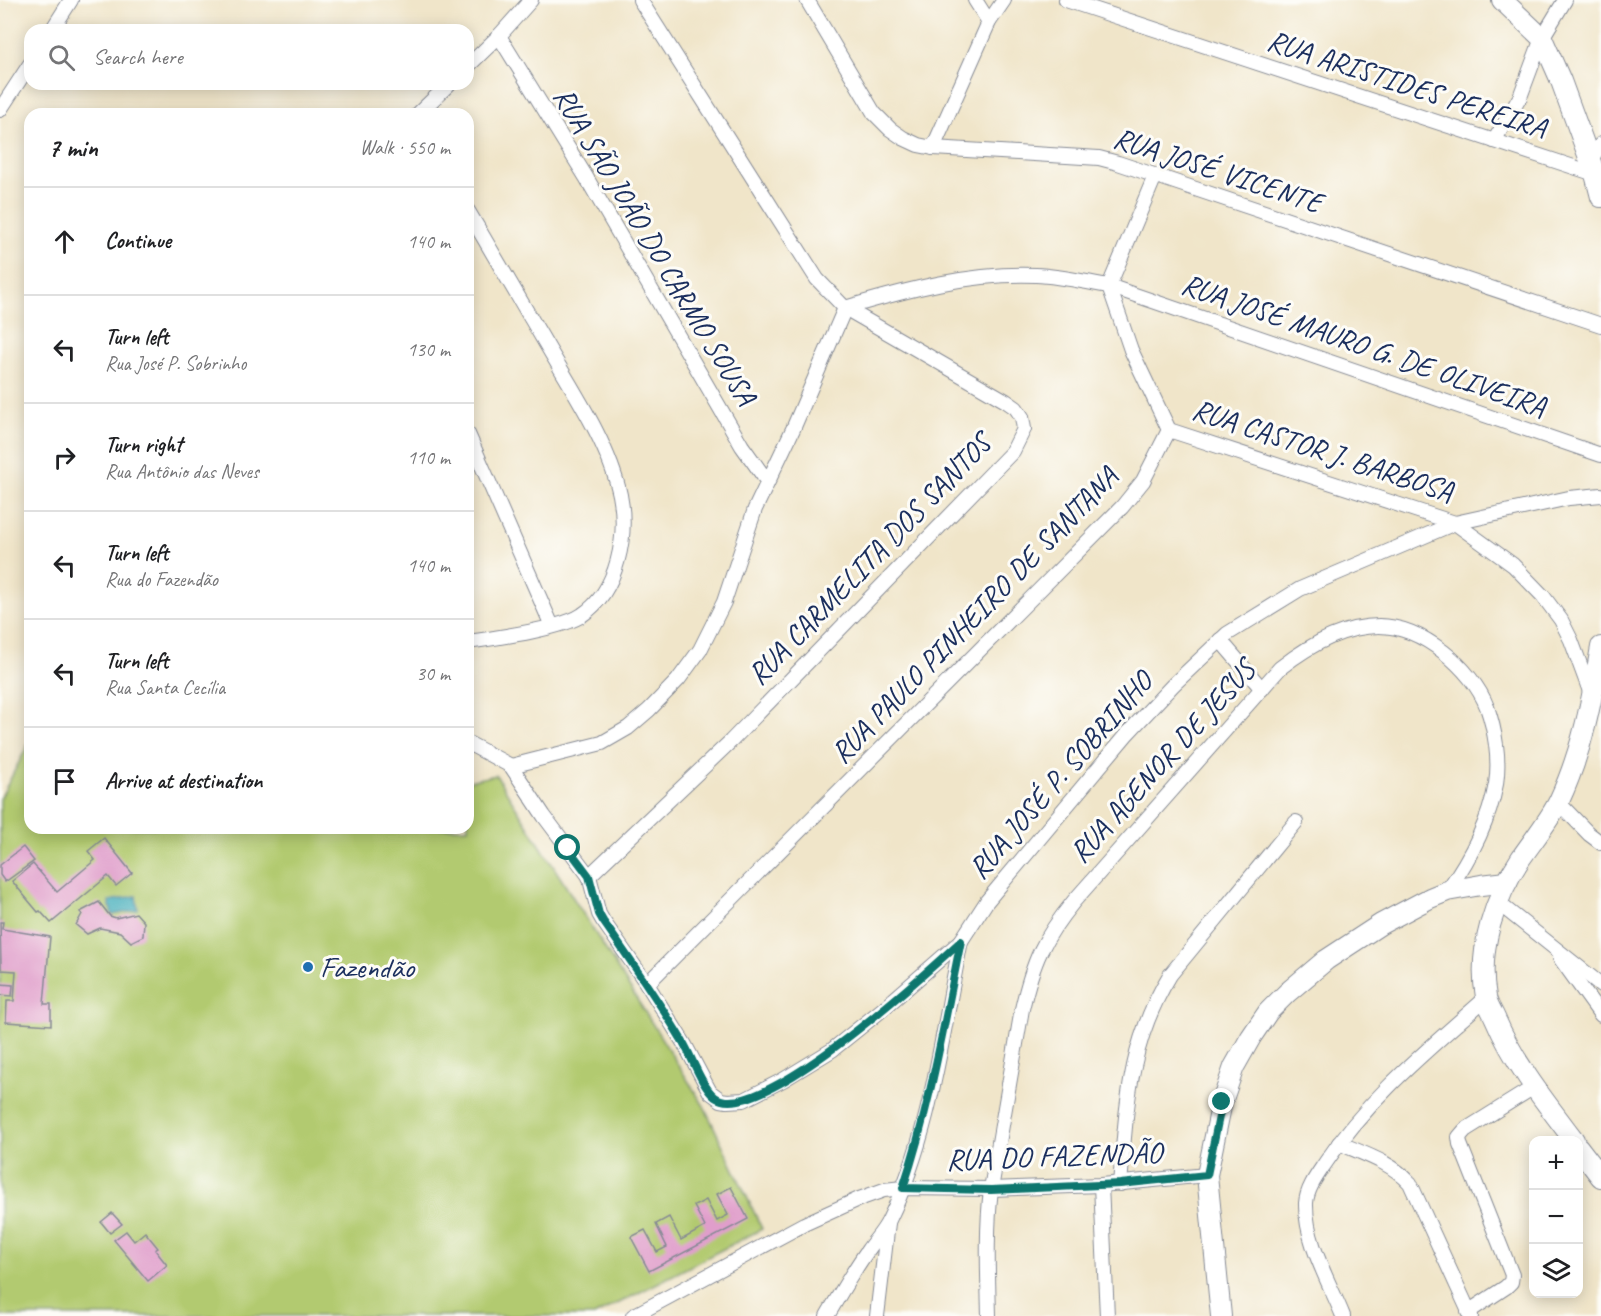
<!DOCTYPE html>
<html lang="en">
<head>
<meta charset="utf-8">
<style>
	:root { --surface:#fff; --page:#f6f6f6; --text:#202124; --muted:#757577; --line:#e0e0e0 }
	body { margin:0; font-family:Caveat,sans-serif; background:var(--page); color:var(--text) }
	.controls { position:absolute; right:18px; bottom:18px; display:grid; overflow:hidden; border-radius:12px; box-shadow:0 3px 15px #0003 }
	.controls button { width:54px; height:54px; display:grid; place-items:center; padding:0; border:0; border-bottom:2px solid var(--line); background:var(--surface); color:var(--text); font:30px sans-serif }
	.stop { position:absolute; width:18px; height:18px; margin:-14px; border:4px solid #0f766e; border-radius:50%; background:#fff }
	.stop.end { background:#0f766e; border-color:#fff; box-shadow:0 2px 6px #0008 }
	.list { margin:0; padding:0; list-style:none }
	h2 { display:flex; justify-content:space-between; align-items:center; height:78px; margin:0; padding:0 24px; font-size:26px }
	h2 small { font-size:20px; font-weight:400; color:var(--muted) }
	.list li { display:grid; grid-template-columns:39px 1fr auto; gap:18px; align-items:center; box-sizing:border-box; height:108px; padding:0 24px; border-top:2px solid var(--line) }
	.list b { display:block; font-size:22px; white-space:nowrap }
	.list p { margin:0; font-size:20px; white-space:nowrap; color:var(--muted) }
	.list em { font-size:20px; font-style:normal; color:var(--muted) }
	.icon { flex:none; width:33px; height:33px; fill:none; stroke:currentColor; stroke-width:2; stroke-linecap:round; stroke-linejoin:round }
	.map { position:relative; flex:none; width:1601px; height:1316px; overflow:hidden }
	.search { position:absolute; background:var(--surface); box-shadow:0 3px 15px #0003; left:24px; top:24px; width:450px; height:66px; display:flex; align-items:center; gap:15px; box-sizing:border-box; padding:0 21px; border-radius:18px; color:var(--muted); font-size:22px }
	.panel { position:absolute; background:var(--surface); box-shadow:0 3px 15px #0003; left:24px; top:108px; width:450px; height:726px; border-radius:18px }
	.map>svg:first-child { display:block }
	.green { fill:#b2ca6f; stroke:#667c66; stroke-width:1.5 }
	.water { fill:#3cabb9; stroke:#2c6d8c; stroke-width:1.5 }
	.building { fill:#e09ecb }
	.lines { fill:none; stroke-linecap:round; stroke-linejoin:round }
	.street-casing { stroke:#868a94; stroke-width:16 }
	.secondary-casing { stroke:#868a94; stroke-width:22 }
	.street { stroke:#fff; stroke-width:14 }
	.secondary { stroke:#fff; stroke-width:20 }
	.route { stroke:#0f766e; stroke-width:8 }
	.poi-dot { fill:#1f6fb2; stroke:#fdfcf7; stroke-width:2 }
	.labels { text-anchor:middle; dominant-baseline:central; stroke-width:6; stroke-linejoin:round; paint-order:stroke }
	.street-label { font-size:30px; fill:#1b2f5e; stroke:#fdfcf7 }
	.poi-label { font-size:30px; fill:#1b2f5e; stroke:#fdfcf7; text-anchor:start }
</style>
</head>
<body>
<div class="map">
<svg width="1601" height="1316" viewBox="0 0 1601 1316">
	<rect width="100%" height="100%" fill="#fdfcf7"/>
	<filter id="ink" filterUnits="userSpaceOnUse"><feTurbulence type="fractalNoise" baseFrequency=".0167" numOctaves="2"/><feDisplacementMap in="SourceGraphic" scale="12" xChannelSelector="R" yChannelSelector="G"/><feConvolveMatrix kernelMatrix="1 2 1 2 8 2 1 2 1" color-interpolation-filters="sRGB"/></filter>
	<filter id="wash" filterUnits="userSpaceOnUse"><feTurbulence type="fractalNoise" baseFrequency=".008" numOctaves="4" result="noise"/><feDisplacementMap in="SourceGraphic" scale="24" xChannelSelector="R" yChannelSelector="G"/><feGaussianBlur stdDeviation="1.35" result="paint"/><feColorMatrix in="noise" values="0 0 0 0 0 0 0 0 0 0 0 0 0 0 0 0 0 1.4 0 .05"/><feComposite in="paint" operator="in"/></filter>
	<g filter="url(#wash)">
		<rect width="100%" height="100%" fill="#f0e5c9"/>
		<polygon class="green" points="30,741 30,828 468,828 468,781 496,775 704,1106 762,1229 594,1316 0,1316 0,799"/>
		<polygon class="water" points="136,896 138,910 112,915 109,901"/>
		<g id="blocks">
			<g class="building">
				<polygon points="104,838 132,873 116,886 108,876 51,923 40,911 38,912 12,881 33,864 57,892 95,860 88,851"/>
				<polygon points="23,847 34,861 5,882 0,875 0,865"/>
				<polygon points="99,902 110,916 116,918 136,913 144,922 143,936 131,942 120,932 100,928 87,934 76,925 82,914 80,912"/>
				<polygon points="0,922 3,922 2,929 50,937 44,1004 51,1004 51,1025 6,1022 7,1001 14,1001 16,971 1,970"/>
				<polygon points="0,984 13,985 12,996 0,995"/>
				<polygon points="731,1187 748,1219 649,1271 631,1237 645,1230 657,1252 667,1247 656,1224 669,1217 681,1240 705,1227 694,1206 706,1200 717,1221 728,1215 717,1194"/>
				<polygon points="112,1213 122,1224 110,1233 101,1222"/>
				<polygon points="126,1231 134,1241 145,1232 158,1248 155,1250 167,1265 148,1281 114,1240"/>
			</g>
		</g>
	</g>
	<g filter="url(#ink)">
		<use href="#blocks" fill-opacity="0" stroke="#868a94" stroke-width="1.5"/>
		<g class="lines">
			<defs>
				<g id="street">
					<polyline points="807,0 874,113 890,129 903,138 918,145 933,148 1099,158 1118,163 1601,325"/>
					<polyline points="975,0 989,22"/>
					<polyline points="1066,0 1595,174"/>
					<polyline points="52,30 71,0"/>
					<polyline points="499,36 586,177 742,446 767,481"/>
					<polyline points="468,66 499,36 531,0"/>
					<polyline points="0,110 30,64"/>
					<polyline points="418,114 449,84"/>
					<polyline points="1494,141 1520,97 1542,38 1565,0"/>
					<polyline points="933,148 989,22 1004,0"/>
					<polyline points="1590,161 1601,144"/>
					<path d="M 468,211 C 497,260 525,308 553,356 C 578,398 610,448 620,495 C 628,535 618,591 582,615 C 562,629 495,638 468,642"/>
					<polyline points="1109,286 1131,350 1169,430"/>
					<polyline points="1109,286 1155,176"/>
					<path d="M 845,308 C 906,290 972,272 1036,275 C 1060,276 1085,282 1109,286 L 1601,455"/>
					<polyline points="1169,430 1455,523 1513,565 1543,596 1561,620 1571,640 1591,694"/>
					<polyline points="468,434 552,626"/>
					<polyline points="1220,640 1262,689"/>
					<polyline points="468,743 511,766 544,816 589,876 599,914 603,921 647,984 685,1045 710,1092 721,1100 727,1101 744,1100 783,1080 832,1050 883,1009 961,941 987,901 1126,735 1173,685 1227,634 1300,589 1455,523 1569,498 1601,495"/>
					<polyline points="511,766 602,743 628,728 649,710 678,680 700,650 724,602 755,509 793,429 845,308"/>
					<polyline points="1558,802 1589,834 1601,843"/>
					<polyline points="589,876 731,741 1013,451 1024,429 1022,417 1016,408 1006,401 845,308 817,279 640,0"/>
					<polyline points="1497,902 1601,985"/>
					<polyline points="1560,958 1601,1015"/>
					<polyline points="647,984 1122,507 1143,481 1169,430"/>
					<path d="M 1339,1143 C 1364,1154 1391,1162 1410,1183 L 1471,1316"/>
					<path d="M 1120,1184 C 1127,1106 1128,1044 1170,975 L 1296,822"/>
					<polyline points="1101,1185 1107,1316"/>
					<polyline points="1468,1312 1506,1287 1511,1282 1512,1275 1460,1144 1459,1137 1465,1130 1534,1087"/>
					<polyline points="633,1316 804,1224 859,1199 884,1190 903,1188 991,1189 1101,1185 1207,1175"/>
					<path d="M 827,1316 C 840,1294 853,1271 868,1250 C 875,1240 884,1231 889,1220 C 931,1134 942,1034 961,941"/>
					<polyline points="877,1316 888,1223"/>
					<path d="M 989,1316 C 988,1274 986,1232 991,1189 L 1022,1009 C 1033,961 1043,939 1074,901 L 1280,668 C 1308,646 1342,626 1379,626 C 1422,626 1472,668 1487,707 C 1495,730 1500,759 1496,784 C 1489,822 1469,860 1447,891"/>
					<path d="M 1343,1316 C 1329,1281 1305,1242 1306,1203 C 1307,1188 1318,1174 1326,1162 C 1369,1097 1429,1049 1486,998"/>
				</g>
				<g id="secondary">
					<polyline points="1502,0 1542,38 1561,81 1595,174 1601,197"/>
					<path d="M 1574,1140 C 1545,1102 1514,1063 1495,1018 C 1492,1011 1487,1004 1486,997 C 1477,949 1495,897 1521,858 C 1534,839 1549,821 1559,801 C 1582,752 1592,700 1601,647"/>
					<polyline points="1578,1147 1601,1177"/>
					<polyline points="1221,1316 1207,1175 1222,1102 1234,1067 1251,1037 1268,1012 1288,992 1326,960 1381,924 1430,898 1447,891 1481,885 1507,882"/>
				</g>
			</defs>
			<use href="#street" class="street-casing"/>
			<use href="#secondary" class="secondary-casing"/>
			<use href="#street" class="street"/>
			<use href="#secondary" class="secondary"/>
		</g>
	</g>
	<g class="lines" filter="url(#ink)">
		<path class="route" d="M 568,848 L 589,876 L 599,914 L 603,921 C 631,961 658,1000 683,1042 C 692,1057 702,1087 715,1097 C 758,1128 927,972 961,941 C 944,1024 930,1107 903,1188 L 991,1190 L 1120,1184 L 1207,1175 L 1222,1102"/>
	</g>
	<circle class="poi-dot" cx="308" cy="967" r="6"/>
	<g class="labels">
		<g class="street-label">
			<text transform="translate(1407 84) rotate(18)">RUA ARISTIDES PEREIRA</text>
			<text transform="translate(1218 170) rotate(18)">RUA JOSÉ VICENTE</text>
			<text transform="translate(655 246) rotate(59)">RUA SÃO JOÃO DO CARMO SOUSA</text>
			<text transform="translate(1364 345) rotate(19)">RUA JOSÉ MAURO G. DE OLIVEIRA</text>
			<text transform="translate(1323 450) rotate(18)">RUA CASTOR J. BARBOSA</text>
			<text transform="translate(869 559) rotate(-46)">RUA CARMELITA DOS SANTOS</text>
			<text transform="translate(974 615) rotate(-46)">RUA PAULO PINHEIRO DE SANTANA</text>
			<text transform="translate(1162 761) rotate(-48)">RUA AGENOR DE JESUS</text>
			<text transform="translate(1060 775) rotate(-49)">RUA JOSÉ P. SOBRINHO</text>
			<text transform="translate(1054 1156) rotate(-2)">RUA DO FAZENDÃO</text>
		</g>
		<g class="poi-label">
			<text x="320" y="967">Fazendão</text>
		</g>
	</g>
</svg>
<div class="controls">
<button>+</button>
<button>−</button>
<button><svg class="icon" aria-label="layers" viewBox="0 0 24 24"><path d="M12 4l9 5-9 5-9-5zM3 14l9 5 9-5"/></svg></button>
</div>
<div class="stop" style="left:568px;top:848px"></div>
<div class="stop end" style="left:1222px;top:1102px"></div>
<div class="search"><svg class="icon" aria-label="search" viewBox="0 0 24 24"><circle cx="10" cy="10" r="6"/><path d="M15 15l6 6"/></svg>Search here</div>
<section class="panel">
<h2>7 min<small>Walk · 550 m</small></h2>
<ul class="list">
<li><svg class="icon" aria-label="ahead" viewBox="0 0 24 24"><path d="M12 20V5M6 11l6-6 6 6"/></svg><div><b>Continue</b></div><em>140 m</em></li>
<li><svg class="icon" aria-label="left" viewBox="0 0 24 24"><path d="M17 20v-9H6M10 6l-5 5 5 5"/></svg><div><b>Turn left</b><p>Rua José P. Sobrinho</p></div><em>130 m</em></li>
<li><svg class="icon" aria-label="right" viewBox="0 0 24 24"><path d="M7 20v-9h11M14 6l5 5-5 5"/></svg><div><b>Turn right</b><p>Rua Antônio das Neves</p></div><em>110 m</em></li>
<li><svg class="icon" aria-label="left" viewBox="0 0 24 24"><path d="M17 20v-9H6M10 6l-5 5 5 5"/></svg><div><b>Turn left</b><p>Rua do Fazendão</p></div><em>140 m</em></li>
<li><svg class="icon" aria-label="left" viewBox="0 0 24 24"><path d="M17 20v-9H6M10 6l-5 5 5 5"/></svg><div><b>Turn left</b><p>Rua Santa Cecília</p></div><em>30 m</em></li>
<li><svg class="icon" aria-label="arrive" viewBox="0 0 24 24"><path d="M6 21V4h12l-3 4 3 4H6"/></svg><div><b>Arrive at destination</b></div></li>
</ul>
</section>
</div>
</body>
</html>
